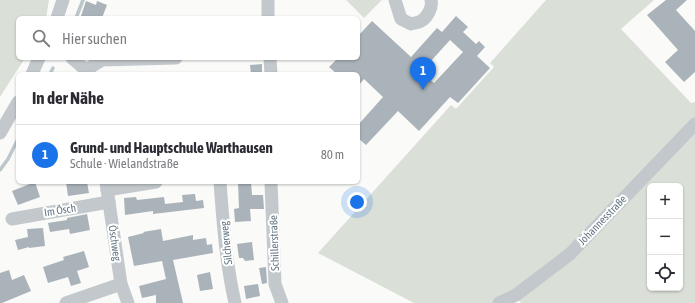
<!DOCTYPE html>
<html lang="de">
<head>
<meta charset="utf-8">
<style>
	:root { --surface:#fff; --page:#f2f2f3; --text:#2b2b33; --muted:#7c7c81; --line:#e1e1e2; --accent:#1a73e8 }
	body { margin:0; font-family:"Asap Condensed",sans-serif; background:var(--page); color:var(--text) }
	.controls { position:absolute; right:12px; bottom:12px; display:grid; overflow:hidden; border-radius:6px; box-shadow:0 1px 3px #0004 }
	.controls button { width:36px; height:36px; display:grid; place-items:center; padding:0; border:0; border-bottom:1px solid var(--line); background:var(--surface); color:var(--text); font:20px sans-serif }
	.you { position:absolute; left:357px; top:202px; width:14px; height:14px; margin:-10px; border:3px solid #fff; border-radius:50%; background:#1a73e8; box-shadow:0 0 0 6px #1a73e833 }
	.badge { display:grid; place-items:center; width:26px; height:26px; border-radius:50%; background:var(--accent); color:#fff; font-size:13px; font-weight:700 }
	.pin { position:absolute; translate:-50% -33px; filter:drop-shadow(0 1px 2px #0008) }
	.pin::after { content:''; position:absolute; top:21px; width:14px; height:12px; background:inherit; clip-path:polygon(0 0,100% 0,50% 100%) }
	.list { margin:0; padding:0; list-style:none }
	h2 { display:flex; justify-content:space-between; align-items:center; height:52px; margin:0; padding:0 16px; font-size:17px }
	h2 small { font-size:13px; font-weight:400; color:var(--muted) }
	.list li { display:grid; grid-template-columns:26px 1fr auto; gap:12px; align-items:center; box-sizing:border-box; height:60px; padding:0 16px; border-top:1px solid var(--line) }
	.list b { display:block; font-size:15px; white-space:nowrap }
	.list p { margin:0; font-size:13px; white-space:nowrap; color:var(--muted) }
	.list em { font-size:13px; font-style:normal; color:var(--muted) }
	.icon { flex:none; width:22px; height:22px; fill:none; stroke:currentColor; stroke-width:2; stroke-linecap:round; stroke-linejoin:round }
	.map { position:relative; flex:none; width:695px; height:303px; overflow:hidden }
	.search { position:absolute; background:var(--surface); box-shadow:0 1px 3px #0004; left:16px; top:16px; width:344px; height:44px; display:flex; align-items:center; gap:10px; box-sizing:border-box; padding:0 14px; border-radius:6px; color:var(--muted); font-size:15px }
	.panel { position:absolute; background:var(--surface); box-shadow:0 1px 3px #0004; left:16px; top:72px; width:344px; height:112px; border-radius:6px }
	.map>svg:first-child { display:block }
	.green { fill:#dadfd7; fill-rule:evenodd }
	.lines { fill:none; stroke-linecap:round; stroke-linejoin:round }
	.stream { stroke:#bbc7cb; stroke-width:3.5 }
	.building { fill:#aab3b9; fill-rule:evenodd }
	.minor { stroke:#c3c8cc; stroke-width:13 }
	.labels { text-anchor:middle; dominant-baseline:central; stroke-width:4; stroke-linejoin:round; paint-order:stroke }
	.street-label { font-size:11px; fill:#657683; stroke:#fff }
</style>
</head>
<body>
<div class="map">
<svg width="695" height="303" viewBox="0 0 695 303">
	<rect width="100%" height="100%" fill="#fafaf8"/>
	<g class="green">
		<polygon points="0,0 49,0 46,18 18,18 18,58 25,58 0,97"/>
		<polygon points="346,0 382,0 364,18"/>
		<path d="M 546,0 L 654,0 L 621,29 L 691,103 L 695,102 L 695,303 L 521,303 L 516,295 L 494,303 L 414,303 L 318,253 L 451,105 L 456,109 L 494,67 L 490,63 ZM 650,186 L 680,186 L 680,288 L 650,288 Z"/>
	</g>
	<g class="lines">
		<g class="stream">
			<polyline points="76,18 83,0"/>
			<polyline points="50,74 53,68"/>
			<polyline points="0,170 8,159 18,139"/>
		</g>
	</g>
	<g class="building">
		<polygon points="666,0 687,0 676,10 695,31 695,72 684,82 665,62 678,50 647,15"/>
		<polygon points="86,1 96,5 97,1 107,5 102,18 86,18 81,16"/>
		<path d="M 456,16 L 468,27 L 463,32 L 476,44 L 479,41 L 485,47 L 477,56 L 490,68 L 458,103 L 450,97 L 419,131 L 398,111 L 366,145 L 358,138 L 358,125 L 383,97 L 364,79 L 358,86 L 358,74 L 337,74 L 329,67 L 338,58 L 358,58 L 358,36 L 372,21 L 411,57 L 437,28 L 442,32 ZM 450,40 L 463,52 L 434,83 L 421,72 Z"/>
		<polygon points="262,64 262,74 251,74 250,65"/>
		<polygon points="35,182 40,197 18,205 12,191"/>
		<polygon points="66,182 87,182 89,193 68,196"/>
		<polygon points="238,182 251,182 252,195 263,195 264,209 250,209 251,221 235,222 234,209 239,208"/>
		<polygon points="195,194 196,201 203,200 204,208 153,214 153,211 125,215 124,198 136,197 137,200 164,197 165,204 183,202 182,195"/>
		<polygon points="87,214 90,230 70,234 69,229 50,232 48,223 67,220 67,218"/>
		<polygon points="43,228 45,246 29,248 29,247 18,250 15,240 28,237 27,229"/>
		<polygon points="161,229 163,241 193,235 193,240 206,238 207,245 212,244 213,253 173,260 183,303 156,303 156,295 142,298 139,286 166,279 162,261 134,266 128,237 144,233 143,232"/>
		<polygon points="252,242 254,260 245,261 243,258 239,258 237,244"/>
		<polygon points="84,251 89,267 77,271 81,283 71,286 68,277 48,283 43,267 64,260 63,257"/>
		<polygon points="266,267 267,283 262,284 259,268"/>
		<polygon points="9,270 12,280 24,275 31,291 2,303 0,303 0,273"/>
		<polygon points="210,272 213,289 200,291 197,275"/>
		<polygon points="258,284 260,296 246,299 244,286"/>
	</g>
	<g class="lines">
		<g class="minor">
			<polyline points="268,0 268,18"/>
			<path d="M 395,0 L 401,19 L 411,24 C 413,23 418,23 421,21 C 427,18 433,7 431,0"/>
			<polyline points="57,18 63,0"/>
			<polyline points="72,58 86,70 88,74"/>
			<polyline points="270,58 271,74"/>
			<polyline points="86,70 102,60 176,58"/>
			<polyline points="32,74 39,58"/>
			<polyline points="0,133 18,102"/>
			<polyline points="106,182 121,284 128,303"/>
			<path d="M 220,182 C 223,223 226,263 235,303"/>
			<polyline points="271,182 275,284 282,303"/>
			<polyline points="107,190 156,182"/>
			<polyline points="12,219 109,202"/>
			<polyline points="66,303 121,284"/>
			<polyline points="499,303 516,295 570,254 695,124"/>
		</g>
	</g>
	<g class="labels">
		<g class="street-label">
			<text transform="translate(60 210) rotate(-9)">Im Ösch</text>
			<text transform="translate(602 220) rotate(-46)">Johannesstraße</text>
			<text transform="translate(115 243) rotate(82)">Öschweg</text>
			<text transform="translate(226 243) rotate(-96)">Silcherweg</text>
			<text transform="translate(274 243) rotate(-92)">Schillerstraße</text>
		</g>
	</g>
</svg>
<div class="controls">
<button>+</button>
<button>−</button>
<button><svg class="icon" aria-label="locate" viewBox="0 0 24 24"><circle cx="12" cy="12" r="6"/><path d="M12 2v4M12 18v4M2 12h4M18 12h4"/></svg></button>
</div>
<div class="you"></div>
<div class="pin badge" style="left:423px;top:90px">1</div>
<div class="search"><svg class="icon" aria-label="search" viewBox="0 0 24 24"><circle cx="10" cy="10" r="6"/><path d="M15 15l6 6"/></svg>Hier suchen</div>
<section class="panel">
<h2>In der Nähe<small></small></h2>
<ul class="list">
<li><span class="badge">1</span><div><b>Grund- und Hauptschule Warthausen</b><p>Schule · Wielandstraße</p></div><em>80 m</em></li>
</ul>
</section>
</div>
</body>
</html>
